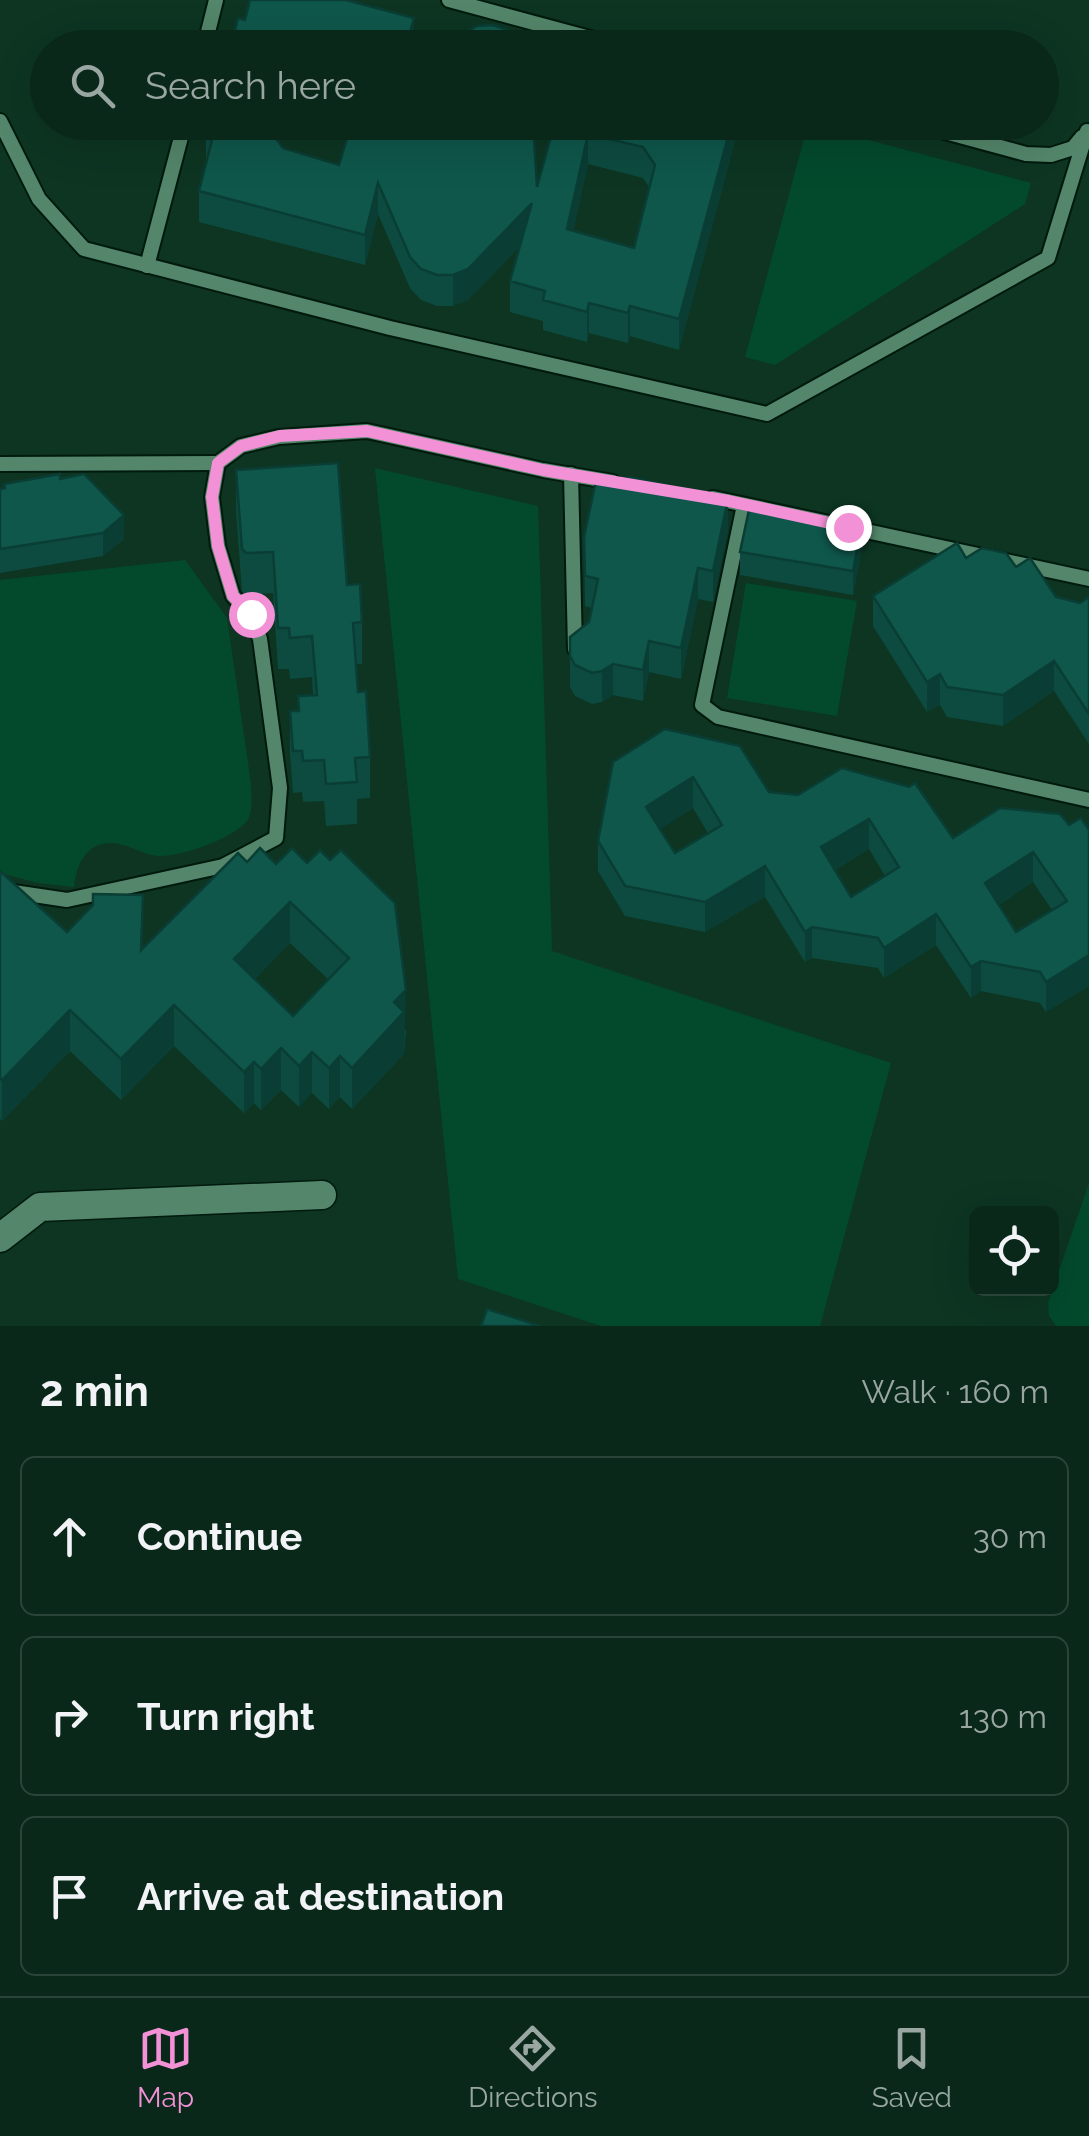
<!DOCTYPE html>
<html lang="en">
<head>
<meta charset="utf-8">
<style>
	:root { --surface:#0a281a; --page:#183427; --text:#f1f3f6; --muted:#99a6a2; --line:#2a4439; --accent:#f391d6 }
	body { margin:0; font-family:Raleway,sans-serif; background:var(--page); color:var(--text) }
	.controls { position:absolute; right:30px; bottom:30px; display:grid; overflow:hidden; border-radius:15px; box-shadow:0 10px 40px #0002 }
	.controls button { width:90px; height:90px; display:grid; place-items:center; padding:0; border:0; border-bottom:2px solid var(--line); background:var(--surface); color:var(--text); font:50px sans-serif }
	.stop { position:absolute; width:30px; height:30px; margin:-22px; border:8px solid #f391d6; border-radius:50%; background:#fff }
	.stop.end { background:#f391d6; border-color:#fff; box-shadow:0 2px 10px #0008 }
	.list { margin:0; padding:0; list-style:none }
	h2 { display:flex; justify-content:space-between; align-items:center; height:130px; margin:0; padding:0 40px; font-size:42px }
	h2 small { font-size:32px; font-weight:400; color:var(--muted) }
	.list li { display:grid; grid-template-columns:65px 1fr auto; gap:30px; align-items:center; box-sizing:border-box; height:160px; margin:0 20px 20px; padding:0 20px; border:2px solid var(--line); border-radius:15px }
	.list b { display:block; font-size:38px; white-space:nowrap }
	.list em { font-size:32px; font-style:normal; color:var(--muted) }
	.icon { flex:none; width:55px; height:55px; fill:none; stroke:currentColor; stroke-width:2; stroke-linecap:round; stroke-linejoin:round }
	.map { position:relative; flex:none; width:1089px; height:1326px; overflow:hidden }
	.search { position:absolute; background:var(--surface); box-shadow:0 10px 40px #0002; left:30px; right:30px; top:30px; height:110px; display:flex; align-items:center; gap:25px; box-sizing:border-box; padding:0 35px; border-radius:55px; color:var(--muted); font-size:38px }
	.sheet { height:670px; background:var(--surface) }
	nav { display:flex; justify-content:space-around; align-items:center; box-sizing:border-box; height:140px; border-top:2px solid var(--line); background:var(--surface); font-size:28px; color:var(--muted) }
	nav a { display:grid; justify-items:center; gap:5px }
	nav .on { color:var(--accent) }
	.map>svg:first-child { display:block }
	.green { fill:#034a2d }
	.lines { fill:none; stroke-linecap:round; stroke-linejoin:round }
	.lane-casing { stroke:#011a0d; stroke-width:18 }
	.street-casing { stroke:#011a0d; stroke-width:31 }
	.lane { stroke:#53866a; stroke-width:14 }
	.street { stroke:#53866a; stroke-width:28 }
	.wall { fill:#0d4b40; fill-rule:evenodd }
	.shaded-wall { fill:#0a3d34 }
	.building { fill:#0f574b; stroke:#0a3d34; stroke-width:2.5; fill-rule:evenodd }
	.route { stroke:#f391d6; stroke-width:12 }
</style>
</head>
<body>
<div class="map">
<svg width="1089" height="1326" viewBox="0 0 1089 1326">
	<rect width="100%" height="100%" fill="#0d3522"/>
	<g class="green">
		<polygon points="808,124 1031,183 1025,204 775,365 745,357"/>
		<polygon points="375,468 538,506 552,951 891,1063 820,1326 601,1326 458,1279"/>
		<path d="M 185,560 L 227,618 L 251,784 C 251,795 254,813 246,822 C 231,839 183,856 160,856 C 147,856 136,848 123,845 C 91,836 77,859 74,887 L 38,883 L 0,873 L 0,580 Z"/>
		<polygon points="746,583 857,601 837,716 727,698"/>
		<polygon points="1089,1183 1089,1326 1056,1326 1049,1316 1048,1303"/>
	</g>
	<g class="lines">
		<defs>
			<g id="lane">
				<polyline points="449,0 627,48"/>
				<polyline points="204,48 216,0"/>
				<polyline points="0,121 39,199 84,249 390,328 767,414 1048,258 1087,131"/>
				<polyline points="908,122 1026,154 1051,155 1073,148 1082,137"/>
				<polyline points="147,266 185,122"/>
				<polyline points="0,464 218,463"/>
				<polyline points="571,474 575,649"/>
				<polyline points="713,498 1089,579"/>
				<polyline points="744,505 702,705 718,717 1089,800"/>
				<polyline points="0,890 67,900 223,866 276,838 280,788 260,639 251,615 233,596 218,546 212,497 218,463 241,446 279,437 367,431 543,470 613,482"/>
			</g>
			<polyline id="street" points="0,1238 40,1207 322,1195"/>
		</defs>
		<use href="#lane" class="lane-casing"/>
		<use href="#street" class="street-casing"/>
		<use href="#lane" class="lane"/>
		<use href="#street" class="street"/>
	</g>
	<g class="wall">
		<path d="M 205,122 L 283,122 L 278,141 L 283,148 L 339,165 L 537,187 L 555,122 L 736,122 L 736,137 L 679,350 L 630,336 L 628,343 L 589,333 L 587,342 L 543,330 L 543,321 L 510,312 L 510,281 L 520,246 L 468,300 L 453,306 L 437,306 L 421,300 L 410,288 L 378,214 L 365,265 L 199,222 L 199,191 L 206,163 L 206,138 L 210,126 L 205,125 ZM 588,164 L 643,178 L 649,187 L 634,248 L 573,231 Z"/>
		<polygon points="236,470 347,585 362,622 362,664 356,664 358,692 370,757 370,798 357,799 357,824 326,826 324,801 303,802 302,792 293,793 290,753 290,711 298,711 298,696 313,695 312,677 290,679 289,669 278,669 273,593 246,595 242,591 236,511"/>
		<polygon points="60,479 124,539 103,556 0,573 0,489 4,488 4,484"/>
		<polygon points="728,530 713,602 698,599 681,679 649,672 643,701 613,695 602,702 592,704 575,696 570,687 570,637 589,622 592,608 585,606 584,537"/>
		<polygon points="740,552 861,553 853,595 740,575"/>
		<polygon points="966,558 1016,567 1056,597 1080,603 1089,597 1089,744 1054,691 1003,726 947,717 940,705 927,712 873,626 873,596"/>
		<path d="M 613,762 L 769,792 L 953,838 L 1069,825 L 1089,830 L 1089,986 L 1046,1012 L 1040,1003 L 981,991 L 971,998 L 936,945 L 884,978 L 878,968 L 812,958 L 805,962 L 765,897 L 705,932 L 625,916 L 598,871 L 598,841 ZM 693,808 L 708,833 L 675,853 L 660,829 ZM 869,849 L 885,876 L 851,897 L 835,870 ZM 1033,882 L 1052,910 L 1016,932 L 999,905 Z"/>
		<path d="M 247,862 L 276,864 L 406,1031 L 404,1054 L 352,1109 L 340,1097 L 329,1109 L 312,1093 L 299,1107 L 281,1090 L 261,1110 L 254,1103 L 244,1113 L 174,1046 L 121,1100 L 70,1051 L 2,1121 L 0,1119 L 0,871 L 67,932 L 143,948 ZM 290,943 L 328,979 L 293,1016 L 255,979 Z"/>
	</g>
	<g class="shaded-wall">
		<polygon points="414,18 414,48 409,37"/>
		<polygon points="274,122 283,122 271,163 271,132"/>
		<polygon points="732,122 736,122 736,137 679,350 679,319"/>
		<polygon points="588,134 588,164 567,260 567,229"/>
		<polygon points="378,183 378,214 365,265 365,235"/>
		<polygon points="532,203 532,233 468,300 453,306 453,275"/>
		<polygon points="589,303 589,333 587,342 587,312"/>
		<polygon points="630,306 630,336 628,343 628,313"/>
		<polygon points="728,499 728,530 713,602 713,571"/>
		<polygon points="124,515 124,539 103,556 103,533"/>
		<polygon points="861,529 861,553 853,595 853,571"/>
		<polygon points="698,568 698,599 681,679 681,648"/>
		<polygon points="649,641 649,672 643,701 643,670"/>
		<polygon points="1054,661 1054,691 1003,726 1003,695"/>
		<polygon points="613,664 613,695 602,702 602,671"/>
		<polygon points="940,674 940,705 927,712 927,682"/>
		<polygon points="693,777 693,808 646,838 646,807"/>
		<polygon points="869,819 869,849 821,878 821,847"/>
		<polygon points="1033,852 1033,882 985,914 985,883"/>
		<polygon points="765,866 765,897 705,932 705,902"/>
		<polygon points="290,902 290,943 234,1000 234,959"/>
		<polygon points="936,914 936,945 884,978 884,948"/>
		<polygon points="812,927 812,958 805,962 805,932"/>
		<polygon points="1089,955 1089,986 1046,1012 1046,982"/>
		<polygon points="981,961 981,991 971,998 971,967"/>
		<polygon points="406,990 404,1054 352,1109 352,1068 394,1002"/>
		<polygon points="174,1005 174,1046 121,1100 121,1059"/>
		<polygon points="70,1010 70,1051 2,1121 2,1080"/>
		<polygon points="281,1048 281,1090 261,1110 261,1069"/>
		<polygon points="312,1052 312,1093 299,1107 299,1066"/>
		<polygon points="340,1056 340,1097 329,1109 329,1068"/>
		<polygon points="254,1062 254,1103 244,1113 244,1072"/>
	</g>
	<g class="building">
		<polygon points="250,0 346,0 414,18 409,37 447,48 231,48 238,18 245,20"/>
		<polygon points="493,25 508,30 520,40 524,48 451,48 463,34 477,26"/>
		<path d="M 211,122 L 274,122 L 271,132 L 283,148 L 339,165 L 352,122 L 533,122 L 537,187 L 555,122 L 732,122 L 679,319 L 630,306 L 628,313 L 589,303 L 587,312 L 543,300 L 545,291 L 510,281 L 532,203 L 468,269 L 453,275 L 437,275 L 421,269 L 410,257 L 378,183 L 365,235 L 199,191 L 212,140 L 206,138 ZM 588,134 L 643,147 L 655,165 L 634,248 L 567,229 Z"/>
		<polygon points="338,463 347,585 360,584 362,622 353,623 358,692 366,691 370,757 355,758 357,782 326,784 324,760 303,761 302,751 293,751 290,711 299,711 298,696 317,695 312,636 290,638 289,628 278,628 273,552 246,553 242,549 236,470"/>
		<polygon points="60,474 60,479 84,474 124,515 103,533 0,549 0,489 5,488 4,484"/>
		<polygon points="597,476 628,482 629,477 728,499 713,571 698,568 681,648 649,641 643,670 613,664 602,671 592,673 575,665 570,656 570,637 589,622 598,579 585,576 584,537"/>
		<polygon points="749,510 861,529 853,571 740,552"/>
		<polygon points="957,543 966,558 982,548 1006,553 1016,567 1030,558 1056,597 1080,603 1089,597 1089,714 1054,661 1003,695 947,687 940,674 927,682 873,596"/>
		<path d="M 665,729 L 740,746 L 769,792 L 798,795 L 842,768 L 909,787 L 915,783 L 953,838 L 1000,808 L 1060,814 L 1069,825 L 1081,818 L 1089,830 L 1089,955 L 1046,982 L 1040,972 L 981,961 L 971,967 L 936,914 L 884,948 L 878,938 L 812,927 L 805,932 L 765,866 L 705,902 L 625,886 L 598,841 L 613,762 ZM 693,777 L 722,825 L 675,853 L 646,807 ZM 869,819 L 899,867 L 851,897 L 821,847 ZM 1033,852 L 1067,901 L 1016,932 L 985,883 Z"/>
		<path d="M 260,848 L 276,864 L 292,848 L 307,863 L 320,850 L 330,860 L 341,850 L 395,903 L 406,990 L 394,1002 L 404,1012 L 352,1068 L 340,1056 L 329,1068 L 312,1052 L 299,1066 L 281,1048 L 261,1069 L 254,1062 L 244,1072 L 174,1005 L 121,1059 L 70,1010 L 2,1080 L 0,1078 L 0,871 L 67,932 L 93,905 L 93,894 L 143,895 L 141,950 L 238,853 L 247,862 ZM 290,902 L 349,958 L 293,1016 L 234,959 Z"/>
		<polygon points="487,1309 540,1326 481,1326"/>
	</g>
	<g class="lines">
		<polyline class="route" points="251,614 233,596 218,546 212,497 218,463 241,446 280,436 367,431 543,470 729,501 848,527"/>
	</g>
</svg>
<div class="controls">
<button><svg class="icon" aria-label="locate" viewBox="0 0 24 24"><circle cx="12" cy="12" r="6"/><path d="M12 2v4M12 18v4M2 12h4M18 12h4"/></svg></button>
</div>
<div class="stop" style="left:251px;top:614px"></div>
<div class="stop end" style="left:848px;top:527px"></div>
<div class="search"><svg class="icon" aria-label="search" viewBox="0 0 24 24"><circle cx="10" cy="10" r="6"/><path d="M15 15l6 6"/></svg>Search here</div>
</div>
<section class="sheet">
<h2>2 min<small>Walk · 160 m</small></h2>
<ul class="list">
<li><svg class="icon" aria-label="ahead" viewBox="0 0 24 24"><path d="M12 20V5M6 11l6-6 6 6"/></svg><div><b>Continue</b></div><em>30 m</em></li>
<li><svg class="icon" aria-label="right" viewBox="0 0 24 24"><path d="M7 20v-9h11M14 6l5 5-5 5"/></svg><div><b>Turn right</b></div><em>130 m</em></li>
<li><svg class="icon" aria-label="arrive" viewBox="0 0 24 24"><path d="M6 21V4h12l-3 4 3 4H6"/></svg><div><b>Arrive at destination</b></div></li>
</ul>
</section>
<nav>
<a class="on"><svg class="icon" aria-label="map" viewBox="0 0 24 24"><path d="M3 6l6-2 6 2 6-2v14l-6 2-6-2-6 2zM9 4v14M15 6v14"/></svg>Map</a>
<a><svg class="icon" aria-label="directions" viewBox="0 0 24 24"><path d="M12 3l9 9-9 9-9-9zM9 14v-3h6M13 9l2 2-2 2"/></svg>Directions</a>
<a><svg class="icon" aria-label="saved" viewBox="0 0 24 24"><path d="M7 4h10v16l-5-4-5 4z"/></svg>Saved</a>
</nav>
</body>
</html>
